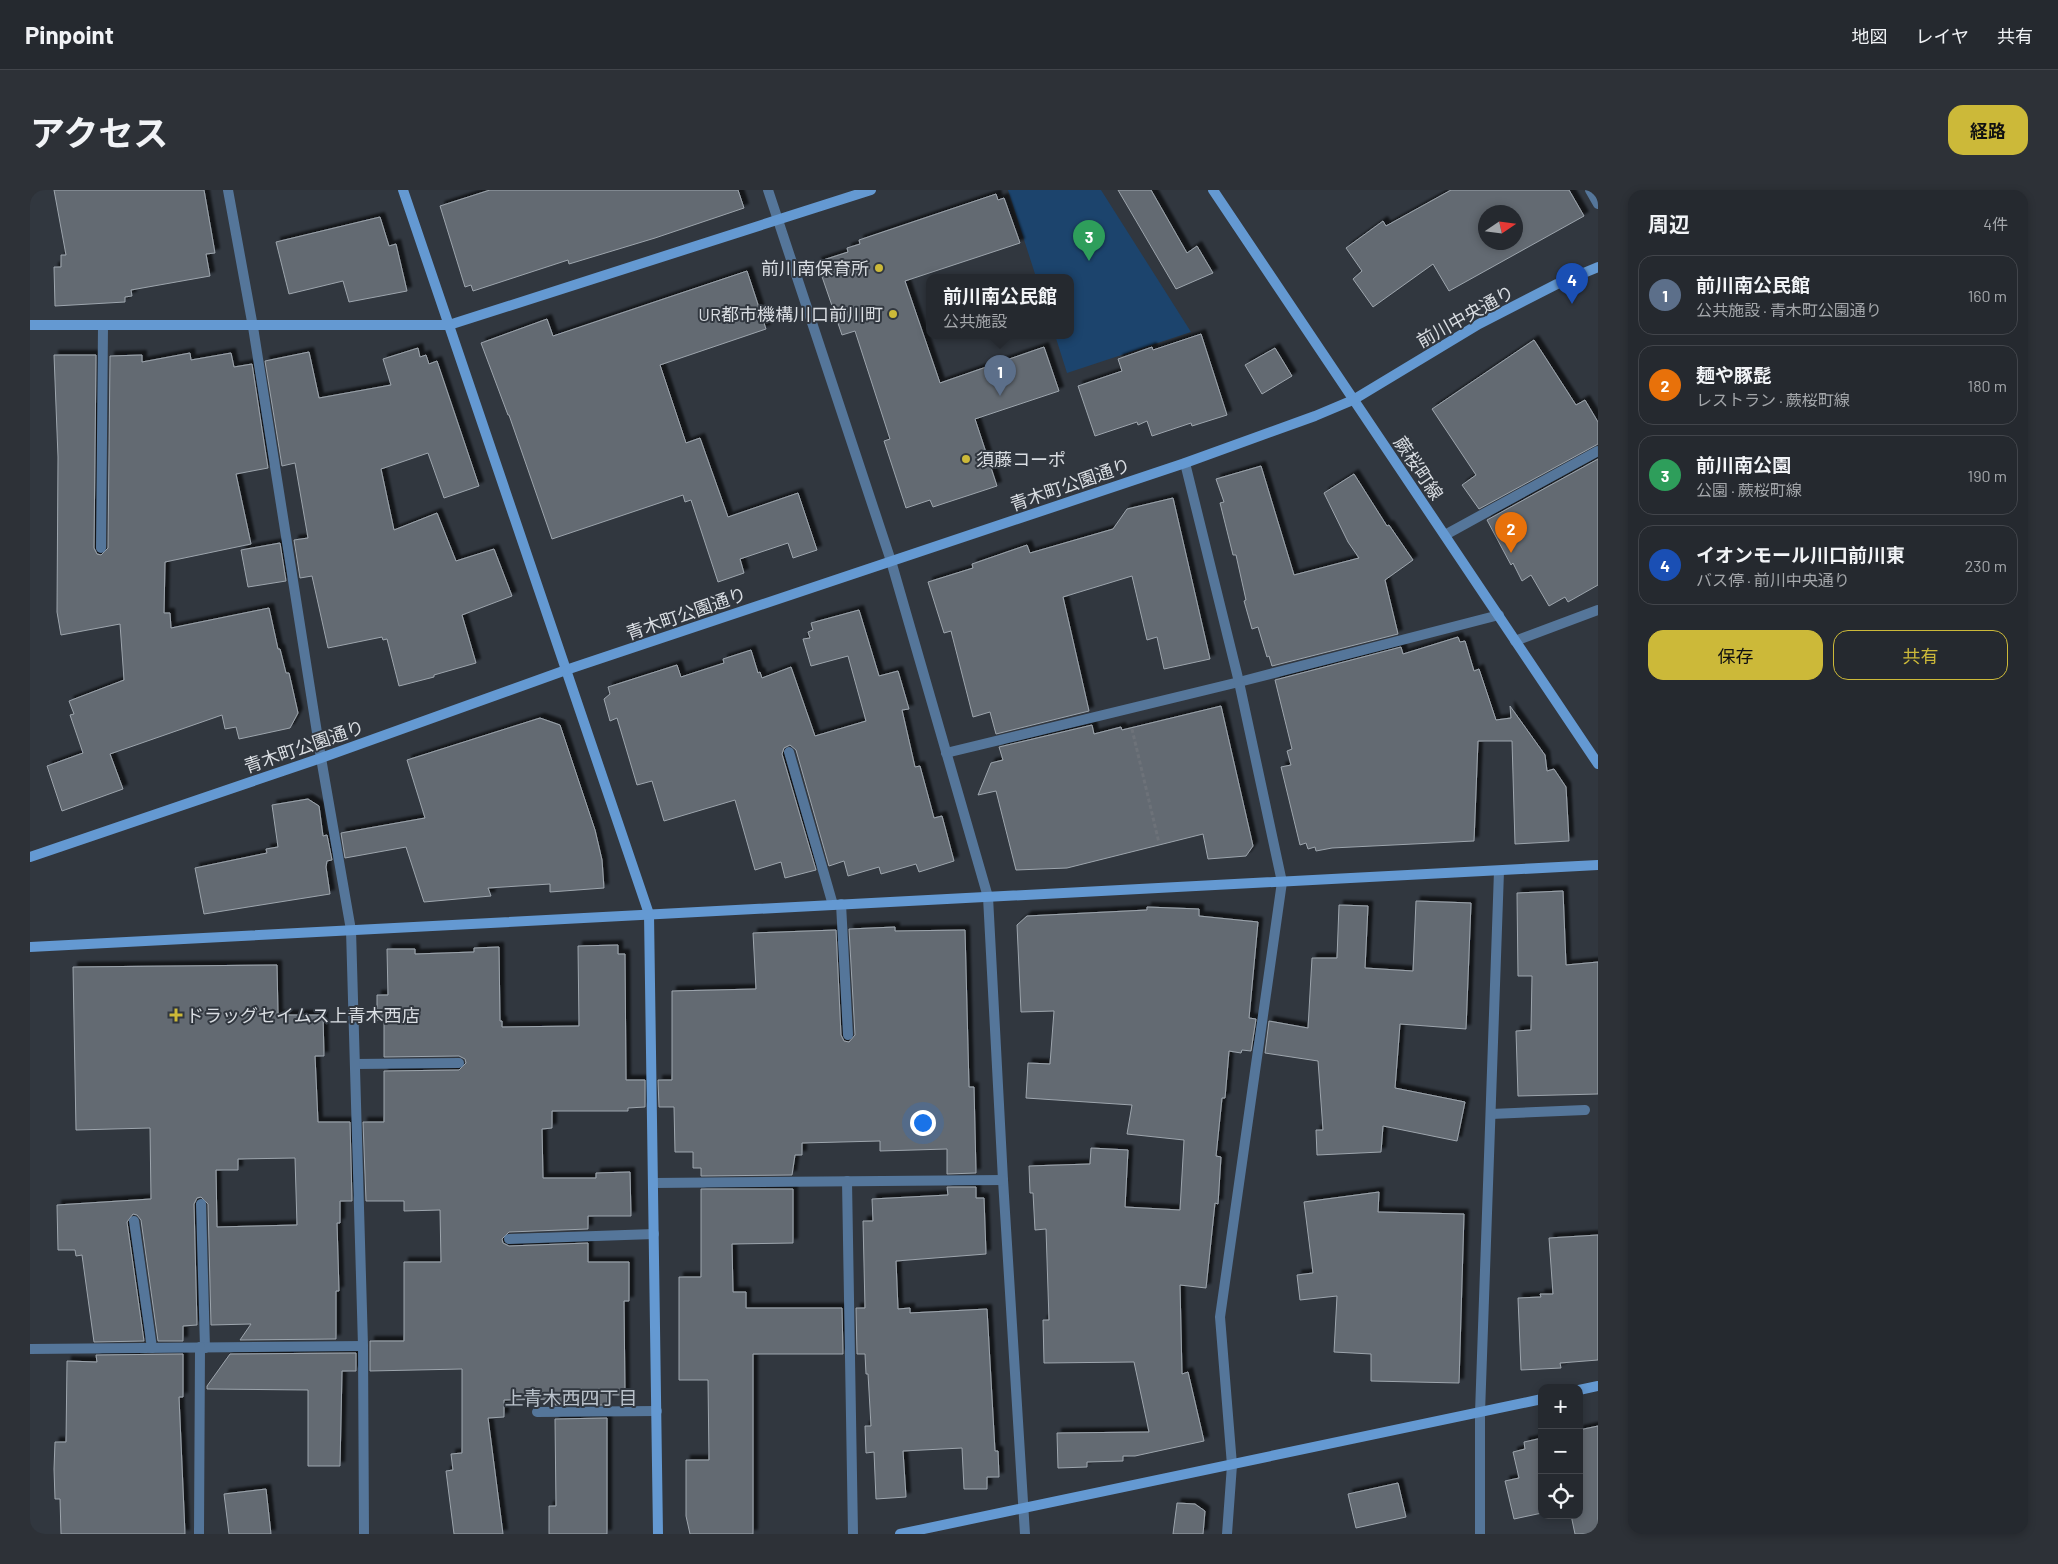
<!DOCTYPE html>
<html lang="ja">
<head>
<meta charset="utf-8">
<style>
	:root { --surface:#25292f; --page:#2d3137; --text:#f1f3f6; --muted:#a3a6aa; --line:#42454b; --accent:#ccb939 }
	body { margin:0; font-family:Barlow,"Noto Sans JP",sans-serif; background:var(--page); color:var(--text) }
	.controls { position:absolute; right:15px; bottom:15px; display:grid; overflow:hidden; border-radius:10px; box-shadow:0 2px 8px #0003 }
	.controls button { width:45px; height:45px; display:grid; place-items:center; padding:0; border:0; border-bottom:1px solid var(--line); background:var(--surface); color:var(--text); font:25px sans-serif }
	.compass { position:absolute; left:1448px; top:15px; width:45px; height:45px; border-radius:50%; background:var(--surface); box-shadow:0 2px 8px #0003; rotate:77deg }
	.you { position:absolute; left:892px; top:932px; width:18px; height:18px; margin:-12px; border:4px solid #fff; border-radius:50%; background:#1a73e8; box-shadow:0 0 0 8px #1a73e833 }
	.badge { display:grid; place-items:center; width:32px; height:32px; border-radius:50%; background:var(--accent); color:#fff; font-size:16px; font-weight:700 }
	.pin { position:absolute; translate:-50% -41px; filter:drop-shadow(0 1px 2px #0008) }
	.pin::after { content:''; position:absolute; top:26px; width:18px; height:15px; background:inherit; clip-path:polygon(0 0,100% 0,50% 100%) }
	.popup { position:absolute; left:896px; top:84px; width:148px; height:65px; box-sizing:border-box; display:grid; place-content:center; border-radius:10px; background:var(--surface); filter:drop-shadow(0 1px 4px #0005); font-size:16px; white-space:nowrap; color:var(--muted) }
	.popup b { font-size:19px; color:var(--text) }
	.popup::after { content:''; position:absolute; left:50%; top:100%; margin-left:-10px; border:10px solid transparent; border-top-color:var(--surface) }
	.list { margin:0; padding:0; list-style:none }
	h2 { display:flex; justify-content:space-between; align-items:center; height:65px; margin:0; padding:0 20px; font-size:21px }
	h2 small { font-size:16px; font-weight:400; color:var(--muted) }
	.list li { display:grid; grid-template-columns:32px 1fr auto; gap:15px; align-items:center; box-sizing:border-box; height:80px; margin:0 10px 10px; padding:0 10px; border:1px solid var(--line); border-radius:15px }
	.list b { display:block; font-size:19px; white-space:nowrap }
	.list p { margin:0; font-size:16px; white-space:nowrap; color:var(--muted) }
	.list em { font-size:16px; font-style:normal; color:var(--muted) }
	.actions { display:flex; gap:10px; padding:15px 20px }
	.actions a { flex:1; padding:11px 0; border:1px solid var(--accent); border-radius:15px; text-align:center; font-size:18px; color:var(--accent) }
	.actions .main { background:var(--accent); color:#111 }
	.icon { flex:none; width:28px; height:28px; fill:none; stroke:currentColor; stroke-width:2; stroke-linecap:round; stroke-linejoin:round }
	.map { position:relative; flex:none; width:1568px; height:1344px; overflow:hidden; border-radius:15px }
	header { display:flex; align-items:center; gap:30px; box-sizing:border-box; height:70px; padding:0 25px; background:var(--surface); border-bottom:1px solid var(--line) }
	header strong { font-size:24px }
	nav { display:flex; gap:28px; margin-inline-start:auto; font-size:18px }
	.intro { display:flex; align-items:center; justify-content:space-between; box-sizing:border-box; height:120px; padding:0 30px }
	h1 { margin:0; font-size:35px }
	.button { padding:12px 22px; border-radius:15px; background:var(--accent); color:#111; font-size:18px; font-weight:700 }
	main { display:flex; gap:30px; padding:0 30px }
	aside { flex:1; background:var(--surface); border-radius:15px; box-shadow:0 2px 8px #0003 }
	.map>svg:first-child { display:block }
	.green { fill:#1c446d }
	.building { fill:#636a72; stroke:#9da5ad; fill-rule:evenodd; filter:url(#shadow) }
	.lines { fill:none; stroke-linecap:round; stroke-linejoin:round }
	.path { stroke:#6d7279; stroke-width:3; stroke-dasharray:4 2.5; stroke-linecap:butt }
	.lane { stroke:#55769a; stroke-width:10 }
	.street { stroke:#55769a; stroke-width:10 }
	.secondary { stroke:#6499d2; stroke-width:10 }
	.poi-dot { fill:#ccb939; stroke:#31373f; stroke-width:2 }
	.labels { text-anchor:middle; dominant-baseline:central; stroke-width:4; stroke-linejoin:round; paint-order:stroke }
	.poi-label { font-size:18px; fill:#d9dde2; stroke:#31373f; text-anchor:end }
	.street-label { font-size:18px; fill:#d9dde2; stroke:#31373f }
	.neighbourhood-label { font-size:19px; fill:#bac2cb; stroke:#31373f }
</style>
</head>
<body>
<header>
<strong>Pinpoint</strong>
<nav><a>地図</a><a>レイヤ</a><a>共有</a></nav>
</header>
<div class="intro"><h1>アクセス</h1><a class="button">経路</a></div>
<main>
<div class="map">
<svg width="1568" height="1344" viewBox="0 0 1568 1344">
	<defs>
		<filter id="shadow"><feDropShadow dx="4.5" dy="-4.5" stdDeviation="1" flood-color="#0009"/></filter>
	</defs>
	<rect width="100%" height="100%" fill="#31373f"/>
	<polygon class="green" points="978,0 1071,0 1161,142 1037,183 1025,145 1040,145 1040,87 1006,87"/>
	<g class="building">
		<polygon points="24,0 174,0 185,63 176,64 180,86 101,100 102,106 95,107 95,112 25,116 24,77 31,77 31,65 36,65"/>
		<polygon points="460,0 708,0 714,18 625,48 539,74 538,70 443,101 441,95 435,97 410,16"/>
		<polygon points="1088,0 1121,0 1157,63 1167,56 1183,83 1146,99"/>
		<path d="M 1421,0 L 1539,0 L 1554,26 L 1419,101 L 1403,74 L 1343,117 L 1323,89 L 1332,81 L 1316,58 L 1353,31 L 1356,36 ZM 1456,22 L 1486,22 L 1486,52 L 1456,52 Z"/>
		<polygon points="966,4 968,10 974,8 990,53 875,91 910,193 1014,157 1029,201 945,229 967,296 903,317 900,310 876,318 854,251 860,249 825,141 812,145 787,72 818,62 817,58 830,54 829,50"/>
		<polygon points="350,27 359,56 366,54 377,101 319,112 313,91 259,104 246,52"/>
		<polygon points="717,81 736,139 630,175 656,253 670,248 698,327 768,303 787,360 763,368 758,353 710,369 714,383 688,392 661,310 655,312 653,305 522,349 479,225 478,225 451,153 517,129 523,146"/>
		<polygon points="1171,144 1197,225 1162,236 1161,233 1122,246 1117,231 1108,235 1107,232 1065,246 1048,196 1092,181 1088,169 1122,157 1123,160"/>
		<polygon points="1504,150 1546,215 1555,210 1568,232 1568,254 1449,319 1432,295 1446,285 1402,219"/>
		<polygon points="388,158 390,167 396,165 399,174 407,171 449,296 414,308 398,263 351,279 364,340 407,323 426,371 464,359 482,406 432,425 446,473 404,485 404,487 369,496 357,449 353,450 352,447 298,458 282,386 270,388 264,350 278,348 265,273 252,276 235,171 279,162 289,208 361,195 353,169"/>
		<polygon points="1245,158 1262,186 1232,204 1215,175"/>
		<polygon points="160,163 161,170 201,163 204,177 222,174 238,278 206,284 221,354 135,372 134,423 140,423 141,438 239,418 248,459 250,459 256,483 259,483 268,523 260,538 209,549 206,537 195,539 192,525 80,564 93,599 32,621 17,576 53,563 40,525 44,524 39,511 94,490 90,434 31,445 27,422 28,267 24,165 66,165 64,358 67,364 71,365 78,358 80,166 112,165 112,172"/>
		<polygon points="1568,269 1568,395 1538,412 1535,407 1519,416 1501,385 1492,391 1483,373 1481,375 1457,330"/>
		<polygon points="1231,276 1264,385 1329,368 1318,352 1294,303 1324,284 1357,336 1359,335 1383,370 1355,390 1368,444 1242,476 1239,466 1237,467 1228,437 1222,439 1214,411 1216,410 1206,365 1203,365 1190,313 1194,312 1186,289"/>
		<polygon points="1143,308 1180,469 1134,479 1127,447 1117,450 1102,386 1033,407 1059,521 966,544 960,522 943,527 921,441 914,443 898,392 943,378 942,374 997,355 1000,363 1083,339 1097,319"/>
		<polygon points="250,353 256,391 218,397 211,360"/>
		<polygon points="829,420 849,486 868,481 879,519 872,520 885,577 890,576 904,628 912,626 924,671 889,682 886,674 851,684 849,677 818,686 814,671 799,676 766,560 760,555 754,558 752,564 786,680 755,688 751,672 725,680 705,610 634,631 622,591 607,595 587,528 580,531 574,509 580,504 578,497 647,475 651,487 694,473 693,469 721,460 728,483 730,482 732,488 761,477 785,546 836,531 818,466 781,476 773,449 780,448 778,442 783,440 781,433"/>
		<polygon points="1428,447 1430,452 1435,451 1444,481 1449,479 1466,530 1481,528 1480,516 1515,565 1517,581 1524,579 1536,597 1539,651 1485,654 1482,551 1448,551 1444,651 1302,658 1286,661 1285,657 1278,659 1276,653 1270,655 1251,577 1261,575 1257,561 1262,559 1245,490 1371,457 1373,464"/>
		<polygon points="1191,516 1223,656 1216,666 1178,669 1173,644 1037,678 986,680 966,601 948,605 961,573 973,570 969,557 1062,535 1064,544 1091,537 1092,540"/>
		<polygon points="510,528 530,535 565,640 572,670 574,698 520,702 520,694 458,698 461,706 394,712 376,657 315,668 311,643 395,628 377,570"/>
		<polygon points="278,609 289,616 293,646 297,645 302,670 297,671 296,677 300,704 174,724 165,678 237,663 236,659 248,657 242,615"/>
		<polygon points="1533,701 1536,775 1568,772 1568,904 1488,906 1486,841 1501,840 1502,786 1488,786 1487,703"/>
		<polygon points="1386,711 1441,713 1436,839 1370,834 1365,898 1435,912 1427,951 1353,936 1351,962 1287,965 1286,940 1293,940 1288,871 1235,863 1239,831 1278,838 1282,768 1307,768 1309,715 1338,716 1335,778 1383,781"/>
		<polygon points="1117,717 1169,719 1169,726 1228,732 1219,828 1226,829 1221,861 1212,860 1211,863 1199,861 1195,908 1192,908 1186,966 1191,967 1188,1014 1185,1013 1176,1098 1150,1095 1152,1184 1158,1182 1174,1251 1105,1266 1093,1266 1093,1271 1057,1272 1057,1277 1028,1278 1027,1243 1119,1242 1104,1172 1014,1173 1013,1130 1019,1130 1016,1039 1005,1040 1003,1003 1000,1003 999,976 1060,974 1061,958 1098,960 1095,1017 1150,1020 1154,950 1097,944 1102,915 996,908 998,873 1020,874 1024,821 991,822 987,735 997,726 1117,720"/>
		<polygon points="865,737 865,741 935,740 939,897 944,897 946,983 917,984 917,959 850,961 850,951 772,953 772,965 765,965 762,985 671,986 671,978 663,978 663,962 645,962 644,917 629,917 628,890 642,890 642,801 726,799 723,743 806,740 811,845 814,851 819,852 825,845 819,739"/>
		<polygon points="588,755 588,764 595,764 596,890 615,890 615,917 598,918 598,921 522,921 522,938 512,939 513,988 566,988 566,983 600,982 601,1026 558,1026 558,1039 479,1042 472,1049 473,1053 479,1056 558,1053 558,1072 599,1072 599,1111 594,1111 595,1205 577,1205 577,1215 525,1215 525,1209 474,1210 474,1227 458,1228 473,1344 424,1344 416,1281 423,1280 421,1264 432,1263 432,1179 340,1181 340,1151 374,1151 374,1072 411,1072 410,1020 374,1021 374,1011 336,1011 333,932 354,932 354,881 429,880 436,873 435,869 429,866 354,867 354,830 347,830 347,805 358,805 357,759 385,759 385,764 444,762 444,758 469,757 470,831 472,831 472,837 549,836 548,756"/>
		<path d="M 247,775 L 248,825 L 293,825 L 294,866 L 285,866 L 288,932 L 320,932 L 322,1011 L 310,1011 L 310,1033 L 307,1033 L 309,1101 L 306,1101 L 306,1149 L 210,1150 L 221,1134 L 181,1135 L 178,1014 L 171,1007 L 167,1008 L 164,1014 L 167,1135 L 153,1136 L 153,1151 L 128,1151 L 111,1030 L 107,1025 L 103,1024 L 97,1032 L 114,1151 L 64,1152 L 52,1065 L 46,1066 L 45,1060 L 28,1060 L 27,1015 L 121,1009 L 120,938 L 46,940 L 43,777 ZM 265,968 L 267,1035 L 187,1037 L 186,980 L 208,980 L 208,969 Z"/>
		<polygon points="917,997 946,997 946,1008 954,1008 956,1064 866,1071 868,1119 880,1118 880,1123 957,1119 965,1261 968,1261 969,1287 957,1287 957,1299 934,1299 932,1258 873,1261 876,1307 846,1309 844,1262 836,1263 835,1236 841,1236 838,1184 836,1184 835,1164 827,1164 826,1118 835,1118 833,1031 843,1031 842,1009 918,1005"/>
		<polygon points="671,999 763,999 763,1053 702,1054 703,1102 716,1102 716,1118 812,1118 813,1164 723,1164 723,1344 660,1344 656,1326 656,1270 679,1270 678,1190 649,1190 649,1087 671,1087"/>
		<polygon points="1349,1002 1348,1022 1434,1024 1429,1193 1341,1191 1341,1164 1304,1162 1307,1106 1270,1110 1267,1085 1283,1083 1274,1012"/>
		<polygon points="1568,1045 1568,1170 1530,1173 1531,1178 1491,1180 1488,1108 1511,1107 1510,1104 1523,1104 1519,1048"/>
		<polygon points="326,1163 326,1181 312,1181 310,1276 278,1276 278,1200 177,1199 177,1196 200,1164"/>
		<polygon points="153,1164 153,1207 149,1207 155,1344 31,1344 30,1309 25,1309 24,1279 25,1252 36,1252 37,1171 67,1172 66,1165"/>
		<polygon points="577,1228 577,1344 519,1344 519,1316 526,1316 525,1229"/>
		<polygon points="1568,1236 1568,1344 1545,1344 1541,1325 1549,1325 1549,1240"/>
		<polygon points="1512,1248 1512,1323 1484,1329 1475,1291 1489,1288 1483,1262 1495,1259 1494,1252"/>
		<polygon points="1368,1293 1376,1327 1326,1338 1318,1304"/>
		<polygon points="236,1299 241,1344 199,1344 194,1304"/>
		<polygon points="1147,1313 1165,1314 1175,1321 1173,1344 1143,1344"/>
	</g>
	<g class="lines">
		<polyline class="path" points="1102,539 1129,653"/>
		<g class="lane">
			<polyline points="1415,345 1568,261"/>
			<polyline points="71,358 73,136"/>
			<polyline points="759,562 803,715"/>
			<polyline points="916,563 1209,492 1469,425"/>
			<polyline points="811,714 818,845"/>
			<polyline points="325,874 429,873"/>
			<polyline points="1461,924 1555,920"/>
			<polyline points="171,1014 175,1158"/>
			<polyline points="104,1031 122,1158"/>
			<polyline points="479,1049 624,1044"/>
			<polyline points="507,1222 627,1221"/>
		</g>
		<g class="street">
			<polyline points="198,0 223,137 291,568 321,740 333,1156 334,1344"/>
			<polyline points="738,0 861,371 958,707 973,990 995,1344"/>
			<polyline points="1560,0 1568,14"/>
			<polyline points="1155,273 1209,492 1252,692 1190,1127 1202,1275 1197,1344"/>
			<polyline points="1485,451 1568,420"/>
			<polyline points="817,991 823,1344"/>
			<polyline points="623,993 973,990"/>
			<polyline points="0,1159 333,1156"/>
			<polyline points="169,1344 170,1157"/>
			<polyline points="1450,1344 1450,1223 1469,681"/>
		</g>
		<g class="secondary">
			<polyline points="373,0 619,724 628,1344"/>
			<polyline points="1183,0 1568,574"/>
			<polyline points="0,135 419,135 841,0"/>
			<polyline points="0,667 291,568 536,480 1155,273 1285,226 1323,210 1449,134 1527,94 1568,77"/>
			<polyline points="0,757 1568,675"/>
			<polyline points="1549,1200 1568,1196"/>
			<polyline points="870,1344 1512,1209"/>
		</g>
	</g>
	<g class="poi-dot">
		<circle cx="849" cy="78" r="5"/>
		<circle cx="863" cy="124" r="5"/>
		<circle cx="936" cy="269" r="5"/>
		<path d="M143.5 817.5h5v5h5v5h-5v5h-5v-5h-5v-5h5z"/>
	</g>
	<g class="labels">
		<g class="poi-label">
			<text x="839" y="78">前川南保育所</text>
			<text x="853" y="124">UR都市機構川口前川町</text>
			<text x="946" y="269" text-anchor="start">須藤コーポ</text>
			<text x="156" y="825" text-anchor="start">ドラッグセイムス上青木西店</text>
		</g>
		<g class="street-label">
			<text transform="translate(1435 126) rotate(-29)">前川中央通り</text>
			<text transform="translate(1389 278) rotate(56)">蕨桜町線</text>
			<text transform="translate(1040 294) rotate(-19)">青木町公園通り</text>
			<text transform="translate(656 423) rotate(-19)">青木町公園通り</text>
			<text transform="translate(274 556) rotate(-19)">青木町公園通り</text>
		</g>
		<g class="neighbourhood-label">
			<text x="541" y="1207">上青木西四丁目</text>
		</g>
	</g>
</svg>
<div class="controls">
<button>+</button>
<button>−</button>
<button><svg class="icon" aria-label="locate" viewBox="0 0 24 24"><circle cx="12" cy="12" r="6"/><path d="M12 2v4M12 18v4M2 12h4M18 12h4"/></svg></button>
</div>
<svg class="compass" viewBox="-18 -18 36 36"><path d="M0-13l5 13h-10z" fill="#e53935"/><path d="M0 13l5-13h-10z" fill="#a3a6aa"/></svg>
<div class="you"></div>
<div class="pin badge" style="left:970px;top:206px;background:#5c6f8a">1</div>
<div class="popup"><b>前川南公民館</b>公共施設</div>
<div class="pin badge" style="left:1481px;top:363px;background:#e8710a">2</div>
<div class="pin badge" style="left:1059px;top:71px;background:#2e9e5b">3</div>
<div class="pin badge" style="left:1542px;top:114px;background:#1a4fb4">4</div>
</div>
<aside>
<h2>周辺<small>4件</small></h2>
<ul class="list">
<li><span class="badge" style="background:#5c6f8a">1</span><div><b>前川南公民館</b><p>公共施設 · 青木町公園通り</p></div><em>160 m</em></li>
<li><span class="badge" style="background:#e8710a">2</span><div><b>麺や豚髭</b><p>レストラン · 蕨桜町線</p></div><em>180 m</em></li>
<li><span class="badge" style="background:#2e9e5b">3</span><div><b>前川南公園</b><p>公園 · 蕨桜町線</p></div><em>190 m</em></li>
<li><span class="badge" style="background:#1a4fb4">4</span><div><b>イオンモール川口前川東</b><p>バス停 · 前川中央通り</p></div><em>230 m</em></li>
</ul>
<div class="actions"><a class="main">保存</a><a>共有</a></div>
</aside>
</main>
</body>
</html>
